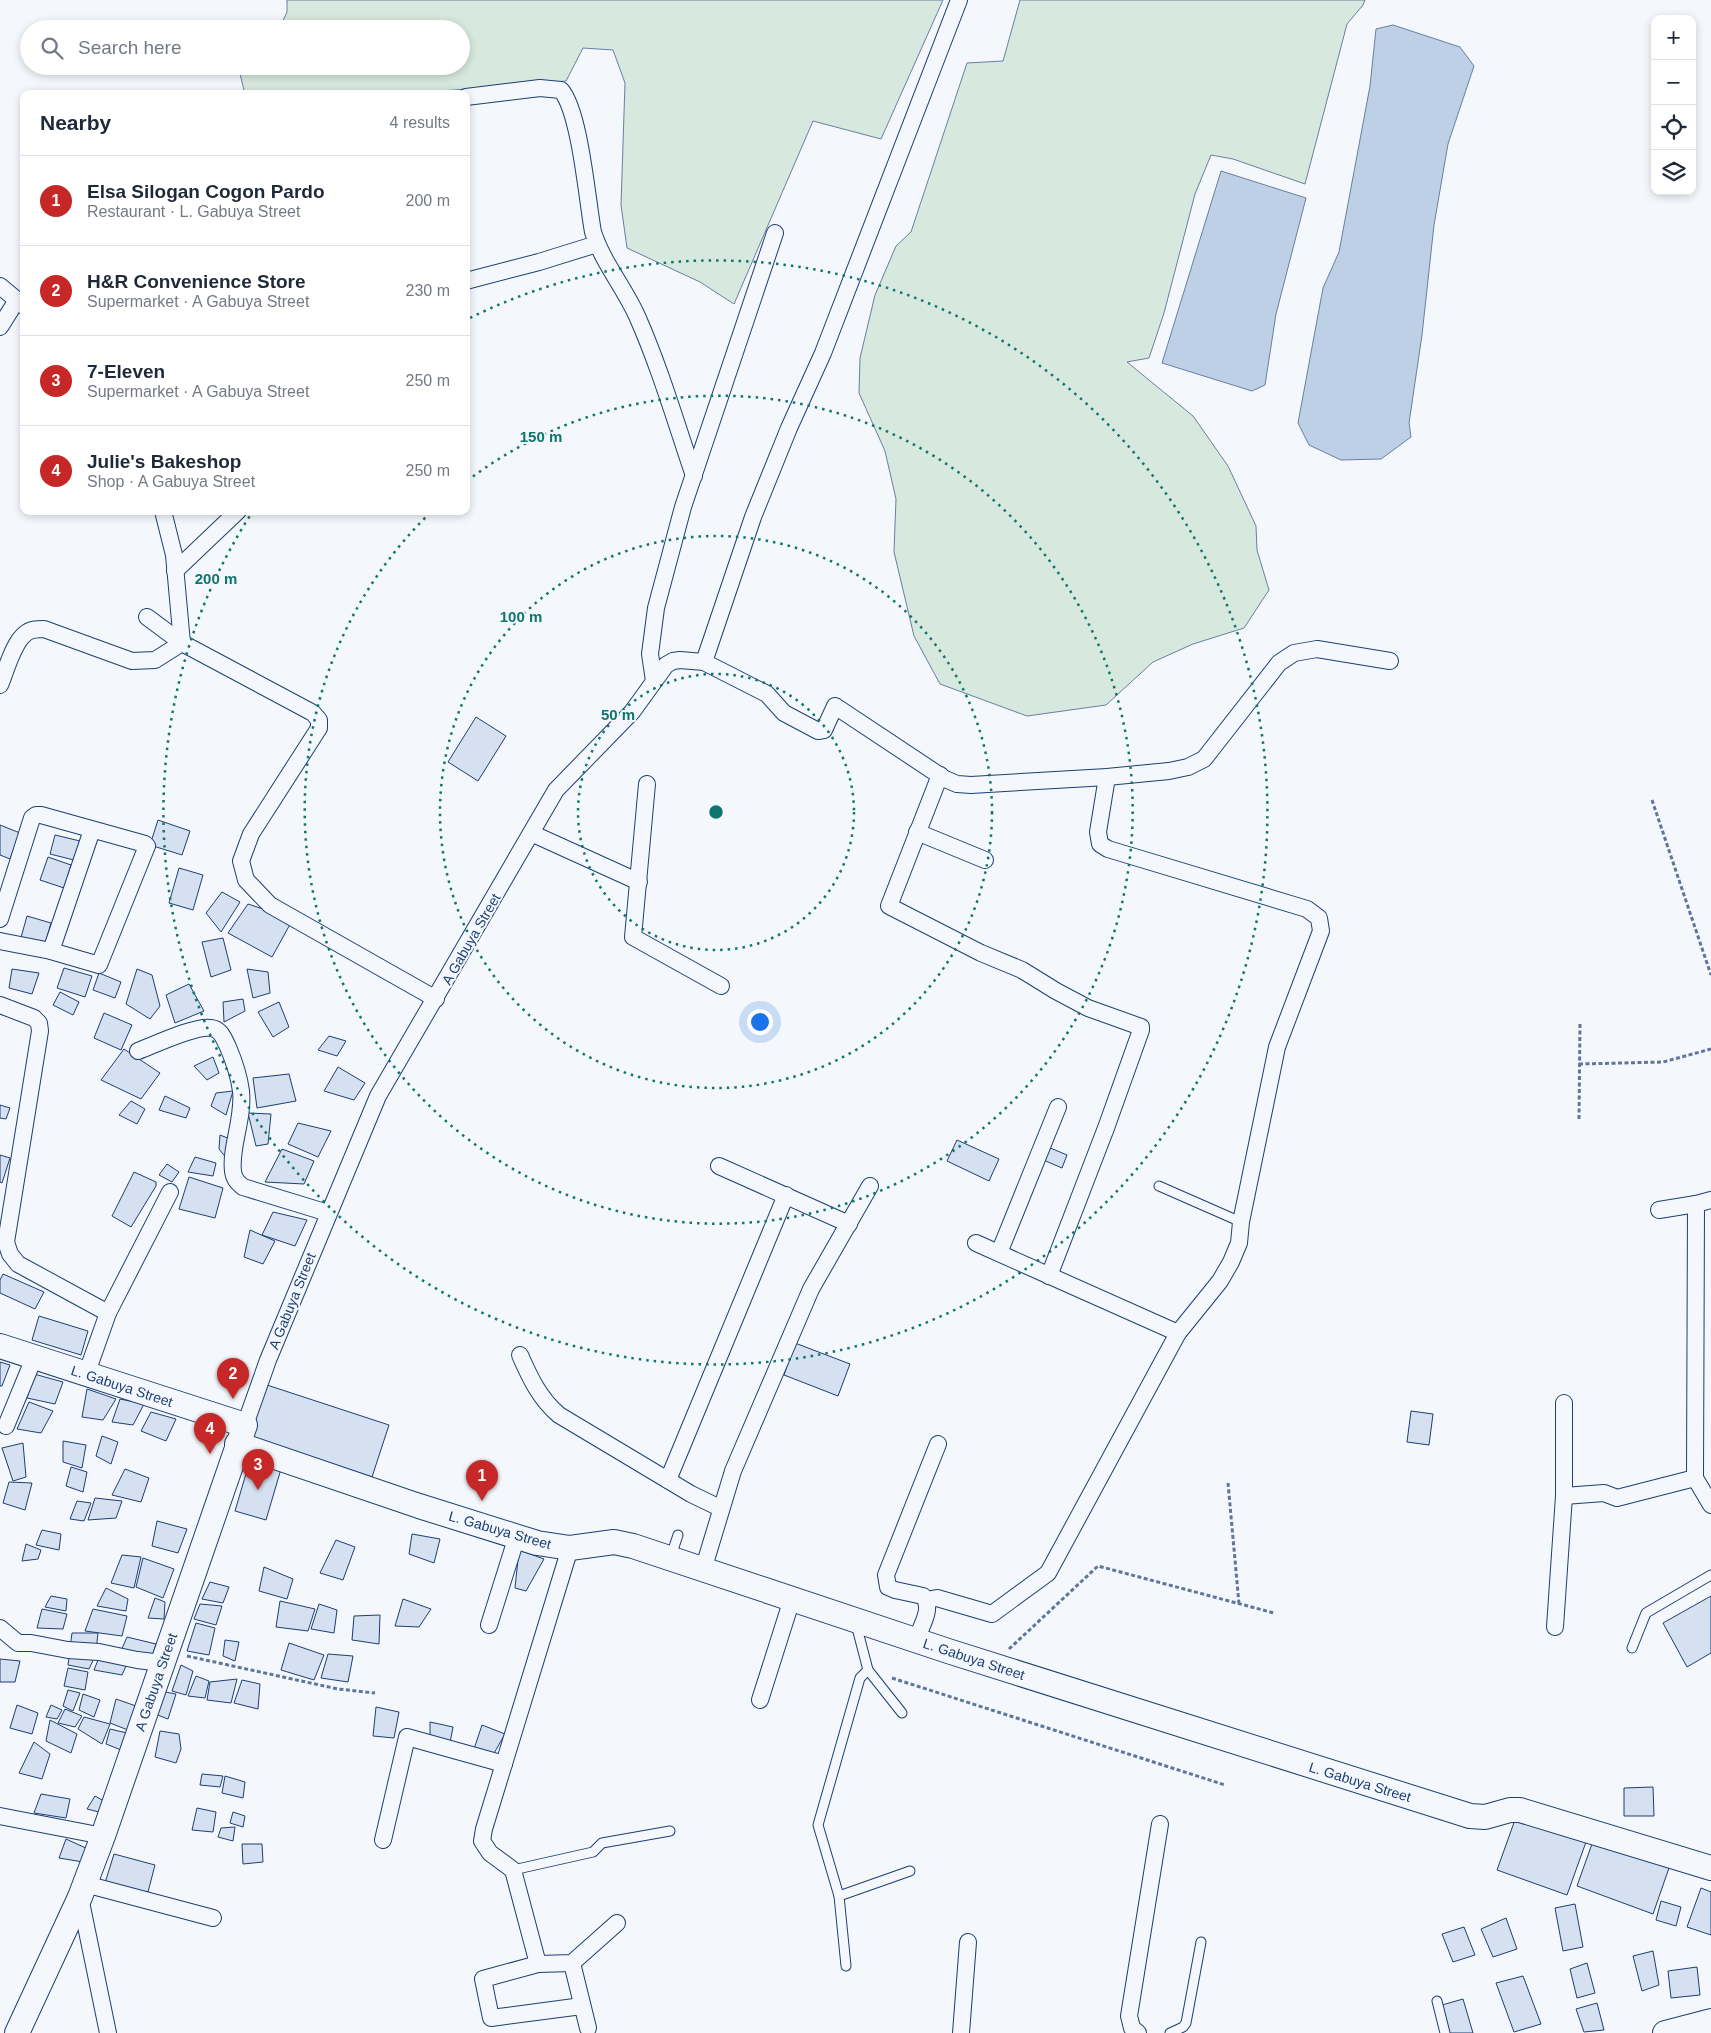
<!DOCTYPE html>
<html lang="en">
<head>
<meta charset="utf-8">
<style>
	:root { --surface:#fff; --page:#f6f6f7; --text:#1f2937; --muted:#747a83; --line:#e0e1e3; --accent:#c62828 }
	body { margin:0; font-family:Helvetica,sans-serif; background:var(--page); color:var(--text) }
	.controls { position:absolute; right:15px; top:15px; display:grid; overflow:hidden; border-radius:10px; box-shadow:0 2px 8px #0003 }
	.controls button { width:45px; height:45px; display:grid; place-items:center; padding:0; border:0; border-bottom:1px solid var(--line); background:var(--surface); color:var(--text); font:25px sans-serif }
	.you { position:absolute; left:759px; top:1021px; width:18px; height:18px; margin:-12px; border:4px solid #fff; border-radius:50%; background:#1a73e8; box-shadow:0 0 0 8px #1a73e833 }
	.badge { display:grid; place-items:center; width:32px; height:32px; border-radius:50%; background:var(--accent); color:#fff; font-size:16px; font-weight:700 }
	.pin { position:absolute; translate:-50% -41px; filter:drop-shadow(0 1px 2px #0008) }
	.pin::after { content:''; position:absolute; top:26px; width:18px; height:15px; background:inherit; clip-path:polygon(0 0,100% 0,50% 100%) }
	.list { margin:0; padding:0; list-style:none }
	h2 { display:flex; justify-content:space-between; align-items:center; height:65px; margin:0; padding:0 20px; font-size:21px }
	h2 small { font-size:16px; font-weight:400; color:var(--muted) }
	.list li { display:grid; grid-template-columns:32px 1fr auto; gap:15px; align-items:center; box-sizing:border-box; height:90px; padding:0 20px; border-top:1px solid var(--line) }
	.list b { display:block; font-size:19px; white-space:nowrap }
	.list p { margin:0; font-size:16px; white-space:nowrap; color:var(--muted) }
	.list em { font-size:16px; font-style:normal; color:var(--muted) }
	.icon { flex:none; width:28px; height:28px; fill:none; stroke:currentColor; stroke-width:2; stroke-linecap:round; stroke-linejoin:round }
	.map { position:relative; flex:none; width:1711px; height:2033px; overflow:hidden }
	.search { position:absolute; background:var(--surface); box-shadow:0 2px 8px #0003; left:20px; top:20px; width:450px; height:55px; display:flex; align-items:center; gap:12px; box-sizing:border-box; padding:0 18px; border-radius:28px; color:var(--muted); font-size:19px }
	.panel { position:absolute; background:var(--surface); box-shadow:0 2px 8px #0003; left:20px; top:90px; width:450px; height:425px; border-radius:10px }
	.map>svg:first-child { display:block }
	.green { fill:#d7e8df; stroke:#687fa3 }
	.water { fill:#bed0e5; stroke:#687fa3 }
	.building { fill:#d5e0f0; stroke:#1d3f73 }
	.lines { fill:none; stroke-linecap:round; stroke-linejoin:round }
	.lane-casing { stroke:#1d3f73; stroke-width:11 }
	.street-casing { stroke:#1d3f73; stroke-width:18 }
	.secondary-casing { stroke:#1d3f73; stroke-width:26 }
	.path { stroke:#5e769c; stroke-width:3; stroke-dasharray:4 2.5; stroke-linecap:butt }
	.lane { stroke:#f4f7fb; stroke-width:9 }
	.street { stroke:#f4f7fb; stroke-width:16 }
	.secondary { stroke:#f4f7fb; stroke-width:24 }
	.ring { fill:none; stroke:#0f766e; stroke-width:2.5; stroke-dasharray:2.5 5 }
	.labels { text-anchor:middle; dominant-baseline:central; stroke-width:4; stroke-linejoin:round; paint-order:stroke }
	.street-label { font-size:14px; fill:#1d3f73; stroke:#f4f7fb }
	.centre { fill:#0f766e; stroke:#f4f7fb; stroke-width:2.5 }
	.ring-label { font-size:15px; text-anchor:middle; font-weight:bold; fill:#0f766e; stroke:#f4f7fb; stroke-width:4; stroke-linejoin:round; paint-order:stroke }
</style>
</head>
<body>
<div class="map">
<svg width="1711" height="2033" viewBox="0 0 1711 2033">
	<rect width="100%" height="100%" fill="#f4f7fb"/>
	<g class="green">
		<polygon points="287,0 943,0 881,139 813,121 734,304 700,282 627,248 621,205 625,83 613,50 583,48 566,81 405,94 245,94 238,66 461,66 461,29 279,29 287,12"/>
		<polygon points="1020,0 1365,0 1363,5 1347,24 1305,184 1233,159 1211,155 1195,194 1164,313 1149,358 1127,362 1193,416 1228,466 1256,526 1257,550 1269,590 1244,628 1193,644 1153,662 1106,705 1027,716 940,684 914,636 894,552 896,499 885,451 859,393 860,358 875,295 896,246 911,232 967,63 1003,61"/>
	</g>
	<g class="water">
		<polygon points="1393,25 1460,47 1474,66 1448,144 1434,225 1422,335 1409,423 1411,437 1381,459 1341,460 1309,445 1298,423 1323,288 1339,252 1370,86 1376,29"/>
		<polygon points="1221,171 1306,198 1276,314 1265,385 1252,391 1162,363"/>
	</g>
	<g class="building">
		<polygon points="476,717 506,736 478,781 448,762"/>
		<polygon points="158,820 190,831 182,855 150,845"/>
		<polygon points="0,825 20,833 10,859 0,855"/>
		<polygon points="55,835 80,841 74,860 50,854"/>
		<polygon points="48,857 71,865 64,888 40,880"/>
		<polygon points="179,868 203,875 193,910 169,903"/>
		<polygon points="222,892 240,902 221,932 206,913"/>
		<polygon points="248,904 293,919 272,957 228,933"/>
		<polygon points="27,916 51,923 44,948 20,941"/>
		<polygon points="223,938 231,970 211,977 202,942"/>
		<polygon points="64,968 92,976 85,997 57,988"/>
		<polygon points="12,969 39,973 32,994 9,988"/>
		<polygon points="137,969 152,975 160,1006 150,1019 126,1004"/>
		<polygon points="247,969 268,972 270,993 253,998"/>
		<polygon points="99,973 121,982 115,998 93,990"/>
		<polygon points="189,984 204,1011 175,1023 166,995"/>
		<polygon points="60,992 79,1002 73,1015 53,1005"/>
		<polygon points="243,999 245,1011 224,1022 223,1002"/>
		<polygon points="279,1002 289,1027 273,1037 258,1012"/>
		<polygon points="104,1013 132,1025 121,1050 94,1038"/>
		<polygon points="329,1036 346,1041 337,1056 318,1050"/>
		<polygon points="124,1049 160,1073 141,1099 101,1080"/>
		<polygon points="213,1057 219,1073 207,1080 194,1066"/>
		<polygon points="338,1067 365,1083 354,1100 324,1091"/>
		<polygon points="289,1074 296,1101 257,1108 253,1078"/>
		<polygon points="233,1091 226,1115 211,1106 216,1093"/>
		<polygon points="165,1096 190,1108 186,1118 159,1110"/>
		<polygon points="131,1101 145,1109 137,1124 119,1115"/>
		<polygon points="0,1105 10,1108 6,1119 0,1118"/>
		<polygon points="248,1113 271,1114 268,1144 256,1146"/>
		<polygon points="298,1123 331,1131 318,1157 288,1144"/>
		<polygon points="220,1135 230,1139 227,1159 219,1149"/>
		<polygon points="957,1140 999,1159 989,1181 947,1161"/>
		<polygon points="1048,1147 1067,1155 1062,1168 1041,1159"/>
		<polygon points="282,1149 314,1161 304,1184 265,1182"/>
		<polygon points="0,1155 10,1158 2,1183 0,1182"/>
		<polygon points="195,1157 216,1163 213,1176 188,1172"/>
		<polygon points="167,1164 179,1172 172,1182 159,1175"/>
		<polygon points="134,1172 156,1182 156,1186 131,1227 112,1216"/>
		<polygon points="189,1177 223,1188 215,1218 179,1209"/>
		<polygon points="273,1212 307,1220 295,1246 262,1235"/>
		<polygon points="250,1230 275,1241 263,1264 244,1257"/>
		<polygon points="3,1274 44,1292 35,1309 0,1293 0,1280"/>
		<polygon points="39,1316 88,1331 81,1355 32,1340"/>
		<polygon points="795,1343 850,1364 838,1396 784,1375"/>
		<polygon points="0,1362 10,1365 2,1386 0,1386"/>
		<polygon points="34,1374 63,1382 55,1404 27,1398"/>
		<polygon points="267,1385 389,1425 372,1477 250,1436"/>
		<polygon points="87,1389 116,1399 103,1420 82,1417"/>
		<polygon points="120,1399 144,1404 133,1425 112,1422"/>
		<polygon points="29,1402 53,1411 41,1433 17,1429"/>
		<polygon points="1411,1411 1433,1414 1429,1445 1407,1442"/>
		<polygon points="151,1412 176,1419 166,1441 141,1431"/>
		<polygon points="102,1436 118,1442 111,1464 96,1456"/>
		<polygon points="63,1441 86,1445 82,1468 63,1462"/>
		<polygon points="23,1443 26,1477 13,1481 2,1448"/>
		<polygon points="250,1460 281,1469 266,1520 235,1511"/>
		<polygon points="71,1467 87,1472 83,1492 66,1486"/>
		<polygon points="125,1469 149,1478 141,1502 112,1495"/>
		<polygon points="9,1482 32,1483 25,1510 3,1503"/>
		<polygon points="95,1498 122,1501 116,1518 88,1520"/>
		<polygon points="77,1501 91,1503 84,1521 70,1519"/>
		<polygon points="157,1521 187,1529 178,1553 152,1546"/>
		<polygon points="42,1530 61,1534 59,1550 36,1545"/>
		<polygon points="412,1534 440,1539 434,1563 409,1554"/>
		<polygon points="336,1540 355,1547 343,1580 320,1573"/>
		<polygon points="26,1544 41,1550 38,1559 22,1561"/>
		<polygon points="519,1550 544,1559 526,1591 515,1588"/>
		<polygon points="122,1555 141,1557 134,1588 111,1583"/>
		<polygon points="143,1558 174,1569 163,1598 136,1587"/>
		<polygon points="264,1567 293,1579 287,1599 259,1591"/>
		<polygon points="210,1582 229,1587 223,1603 202,1599"/>
		<polygon points="106,1588 128,1599 126,1611 97,1606"/>
		<polygon points="51,1596 67,1599 66,1611 45,1607"/>
		<polygon points="1711,1596 1711,1653 1687,1667 1663,1623"/>
		<polygon points="155,1598 165,1602 164,1619 148,1618"/>
		<polygon points="403,1599 431,1609 419,1627 395,1626"/>
		<polygon points="280,1601 315,1609 308,1631 276,1627"/>
		<polygon points="200,1604 222,1606 216,1625 194,1619"/>
		<polygon points="319,1604 337,1610 334,1633 311,1629"/>
		<polygon points="42,1609 67,1614 63,1629 37,1628"/>
		<polygon points="93,1609 127,1616 122,1636 85,1631"/>
		<polygon points="380,1615 379,1644 352,1640 354,1616"/>
		<polygon points="196,1623 215,1628 209,1655 187,1651"/>
		<polygon points="72,1633 98,1633 96,1651 70,1648"/>
		<polygon points="127,1637 156,1644 151,1660 120,1653"/>
		<polygon points="225,1640 239,1642 235,1661 223,1656"/>
		<polygon points="289,1643 324,1655 314,1680 281,1670"/>
		<polygon points="70,1651 96,1654 89,1669 68,1665"/>
		<polygon points="328,1654 353,1656 348,1682 321,1678"/>
		<polygon points="100,1655 129,1659 122,1675 94,1670"/>
		<polygon points="0,1659 20,1661 15,1682 0,1682"/>
		<polygon points="181,1665 193,1671 186,1695 172,1691"/>
		<polygon points="68,1668 88,1672 85,1690 64,1686"/>
		<polygon points="196,1676 209,1681 205,1698 188,1696"/>
		<polygon points="237,1679 231,1703 207,1700 210,1682"/>
		<polygon points="242,1680 260,1684 258,1709 234,1703"/>
		<polygon points="68,1690 80,1693 73,1711 63,1706"/>
		<polygon points="160,1691 176,1694 168,1719 155,1714"/>
		<polygon points="83,1694 100,1700 94,1717 79,1710"/>
		<polygon points="116,1699 136,1706 128,1730 110,1723"/>
		<polygon points="17,1705 38,1713 32,1734 10,1728"/>
		<polygon points="51,1705 62,1710 57,1719 46,1717"/>
		<polygon points="376,1707 399,1712 394,1738 373,1736"/>
		<polygon points="65,1709 82,1716 75,1727 58,1723"/>
		<polygon points="84,1717 110,1724 102,1744 78,1729"/>
		<polygon points="50,1720 77,1734 71,1753 46,1741"/>
		<polygon points="430,1722 453,1727 450,1743 430,1735"/>
		<polygon points="482,1725 505,1734 493,1755 474,1749"/>
		<polygon points="110,1729 127,1733 121,1750 106,1744"/>
		<polygon points="160,1731 179,1734 181,1749 176,1763 155,1757"/>
		<polygon points="34,1742 50,1754 42,1779 19,1773"/>
		<polygon points="202,1774 223,1776 220,1787 200,1785"/>
		<polygon points="225,1776 245,1782 243,1798 222,1793"/>
		<polygon points="1653,1787 1654,1816 1624,1816 1624,1788"/>
		<polygon points="41,1794 70,1799 66,1818 34,1813"/>
		<polygon points="95,1796 109,1804 103,1813 87,1809"/>
		<polygon points="197,1808 216,1812 213,1832 192,1830"/>
		<polygon points="233,1812 245,1816 243,1827 230,1823"/>
		<polygon points="1516,1817 1586,1842 1567,1895 1497,1870"/>
		<polygon points="235,1827 233,1841 218,1837 221,1828"/>
		<polygon points="66,1839 88,1849 83,1862 59,1858"/>
		<polygon points="1593,1841 1669,1868 1653,1914 1577,1886"/>
		<polygon points="242,1844 262,1844 263,1862 243,1864"/>
		<polygon points="114,1854 155,1865 148,1892 105,1883"/>
		<polygon points="1701,1888 1711,1892 1711,1935 1687,1927"/>
		<polygon points="1661,1901 1681,1907 1676,1926 1656,1920"/>
		<polygon points="1575,1904 1583,1947 1563,1951 1555,1908"/>
		<polygon points="1506,1918 1517,1949 1493,1957 1481,1929"/>
		<polygon points="1464,1927 1475,1955 1453,1962 1442,1934"/>
		<polygon points="1653,1951 1659,1985 1642,1991 1633,1956"/>
		<polygon points="1587,1963 1595,1993 1577,1998 1570,1969"/>
		<polygon points="1697,1967 1700,1995 1671,1998 1668,1971"/>
		<polygon points="1523,1976 1541,2024 1514,2032 1496,1983"/>
		<polygon points="1463,1999 1473,2033 1448,2033 1442,2005"/>
		<polygon points="1597,2003 1604,2030 1584,2032 1576,2009"/>
	</g>
	<g class="lines">
		<defs>
			<g id="lane">
				<polyline points="1159,1186 1241,1222"/>
				<polyline points="670,1559 678,1535"/>
				<polyline points="856,1624 868,1670 902,1713"/>
				<polyline points="1632,1648 1646,1613 1711,1575"/>
				<polyline points="513,1870 593,1852 602,1843 670,1831"/>
				<polyline points="839,1896 910,1871"/>
				<polyline points="846,1966 839,1896 818,1825 860,1678 868,1670"/>
				<polyline points="1437,2001 1445,2033"/>
				<polyline points="1170,2033 1183,2027 1186,2023 1201,1942"/>
			</g>
			<g id="street">
				<path d="M 466,97 L 540,88 L 561,90 C 580,112 587,199 593,232 C 603,263 624,287 637,316 C 660,368 676,423 694,476"/>
				<polyline points="466,281 539,262 597,244"/>
				<polyline points="0,286 24,306"/>
				<polyline points="0,327 17,300"/>
				<polyline points="175,571 238,511"/>
				<polyline points="147,617 182,643 313,713 319,720 319,728 251,834 241,861 246,880 270,905 436,999"/>
				<polyline points="704,662 753,517 789,428 823,353 959,0"/>
				<polyline points="654,681 650,654 656,608 683,507 775,233"/>
				<path d="M 0,685 C 6,671 13,643 25,634 C 30,629 37,629 44,629 L 132,661 L 155,660 L 182,643 L 174,555 L 163,511"/>
				<polyline points="940,775 889,906 981,953 1022,970 1056,991 1088,1008 1141,1027 1141,1030 1106,1128 1049,1276"/>
				<polyline points="647,784 633,937 721,986"/>
				<polyline points="917,832 985,860"/>
				<polyline points="531,833 639,882"/>
				<polyline points="0,919 32,818 36,815 41,815 145,844 147,846 99,965 51,951 0,941"/>
				<polyline points="51,951 92,830"/>
				<polyline points="0,1005 34,1018 39,1023 40,1031 6,1242 10,1254 18,1264 108,1313 86,1375"/>
				<path d="M 138,1051 C 154,1045 196,1025 211,1028 C 221,1029 224,1039 228,1047 C 234,1061 239,1076 241,1091 C 244,1118 230,1148 233,1171 C 234,1179 237,1182 243,1187 L 328,1213"/>
				<polyline points="719,1166 849,1224"/>
				<polyline points="1711,1200 1696,1204 1695,1478 1711,1505"/>
				<polyline points="1659,1210 1696,1204"/>
				<polyline points="976,1243 1178,1333"/>
				<polyline points="999,1253 1058,1107"/>
				<polyline points="108,1313 170,1192"/>
				<path d="M 520,1355 C 530,1378 540,1399 559,1415 L 691,1494 L 720,1508"/>
				<polyline points="245,1425 268,1360 378,1096 556,790 632,712 666,665 673,661 680,660 704,662 767,694 784,713 818,731 824,730 835,706 945,779 957,784 971,785 1107,777 1169,771 1188,767 1204,759 1279,663 1294,653 1317,649 1390,661"/>
				<polyline points="6,1426 34,1358"/>
				<polyline points="668,1480 786,1195"/>
				<polyline points="1564,1496 1604,1493 1617,1498 1695,1478"/>
				<polyline points="703,1570 733,1471 811,1289 870,1186"/>
				<polyline points="926,1600 937,1598 992,1614 1048,1573 1178,1333 1220,1281 1231,1262 1239,1243 1241,1222 1277,1047 1321,931 1319,918 1307,909 1108,849 1100,844 1098,832 1107,777"/>
				<polyline points="489,1625 517,1536"/>
				<polyline points="1555,1627 1564,1496 1564,1403"/>
				<polyline points="0,1628 18,1643 31,1643 68,1650 99,1652 137,1660 162,1663"/>
				<path d="M 916,1640 C 920,1628 934,1608 923,1596 L 895,1590 L 888,1587 L 886,1575 L 938,1444"/>
				<polyline points="760,1700 792,1599"/>
				<polyline points="0,1816 103,1836"/>
				<polyline points="383,1840 407,1737 504,1764"/>
				<polyline points="85,1884 213,1918"/>
				<polyline points="80,1897 108,2033"/>
				<polyline points="572,1963 588,2028"/>
				<polyline points="538,1964 513,1870 490,1853 482,1841 484,1829 570,1548"/>
				<polyline points="582,2006 491,2018 483,1979 538,1964 572,1963 617,1923"/>
				<polyline points="961,2033 968,1942"/>
				<polyline points="1138,2033 1132,2028 1129,2016 1160,1824"/>
			</g>
			<g id="secondary">
				<polyline points="0,1346 245,1425 103,1836 80,1897 17,2033"/>
				<polyline points="237,1444 419,1506 537,1543 570,1548 614,1542 633,1546 948,1651 1470,1816 1485,1817 1510,1810 1520,1810 1711,1868"/>
				<polyline points="1665,2033 1711,2021"/>
			</g>
		</defs>
		<use href="#lane" class="lane-casing"/>
		<use href="#street" class="street-casing"/>
		<use href="#secondary" class="secondary-casing"/>
		<g class="path">
			<polyline points="1652,800 1711,975"/>
			<polyline points="1579,1064 1663,1062 1711,1049"/>
			<polyline points="1579,1119 1580,1022"/>
			<polyline points="1228,1483 1239,1604"/>
			<polyline points="1009,1649 1098,1566 1274,1613"/>
			<polyline points="187,1656 338,1689 375,1693"/>
			<polyline points="892,1678 1225,1785"/>
		</g>
		<use href="#lane" class="lane"/>
		<use href="#street" class="street"/>
		<use href="#secondary" class="secondary"/>
	</g>
	<g class="ring">
		<circle cx="716" cy="812" r="138"/>
		<circle cx="716" cy="812" r="276"/>
		<path d="M467 481A414 414 0 1 1 431 512"/>
		<path d="M470 318A552 552 0 1 1 253 511"/>
	</g>
	<g class="labels">
		<g class="street-label">
			<text transform="translate(471 939) rotate(-60)">A Gabuya Street</text>
			<text transform="translate(292 1301) rotate(-68)">A Gabuya Street</text>
			<text transform="translate(122 1386) rotate(18)">L. Gabuya Street</text>
			<text transform="translate(500 1530) rotate(16)">L. Gabuya Street</text>
			<text transform="translate(974 1659) rotate(18)">L. Gabuya Street</text>
			<text transform="translate(156 1682) rotate(-71)">A Gabuya Street</text>
			<text transform="translate(1360 1782) rotate(17)">L. Gabuya Street</text>
		</g>
	</g>
	<circle cx="716" cy="812" r="8" class="centre"/>
	<g class="ring-label">
		<text x="541" y="442">150 m</text>
		<text x="216" y="584">200 m</text>
		<text x="521" y="622">100 m</text>
		<text x="618" y="720">50 m</text>
	</g>
</svg>
<div class="controls">
<button>+</button>
<button>−</button>
<button><svg class="icon" aria-label="locate" viewBox="0 0 24 24"><circle cx="12" cy="12" r="6"/><path d="M12 2v4M12 18v4M2 12h4M18 12h4"/></svg></button>
<button><svg class="icon" aria-label="layers" viewBox="0 0 24 24"><path d="M12 4l9 5-9 5-9-5zM3 14l9 5 9-5"/></svg></button>
</div>
<div class="you"></div>
<div class="pin badge" style="left:482px;top:1501px">1</div>
<div class="pin badge" style="left:233px;top:1399px">2</div>
<div class="pin badge" style="left:258px;top:1490px">3</div>
<div class="pin badge" style="left:210px;top:1454px">4</div>
<div class="search"><svg class="icon" aria-label="search" viewBox="0 0 24 24"><circle cx="10" cy="10" r="6"/><path d="M15 15l6 6"/></svg>Search here</div>
<section class="panel">
<h2>Nearby<small>4 results</small></h2>
<ul class="list">
<li><span class="badge">1</span><div><b>Elsa Silogan Cogon Pardo</b><p>Restaurant · L. Gabuya Street</p></div><em>200 m</em></li>
<li><span class="badge">2</span><div><b>H&amp;R Convenience Store</b><p>Supermarket · A Gabuya Street</p></div><em>230 m</em></li>
<li><span class="badge">3</span><div><b>7-Eleven</b><p>Supermarket · A Gabuya Street</p></div><em>250 m</em></li>
<li><span class="badge">4</span><div><b>Julie's Bakeshop</b><p>Shop · A Gabuya Street</p></div><em>250 m</em></li>
</ul>
</section>
</div>
</body>
</html>
